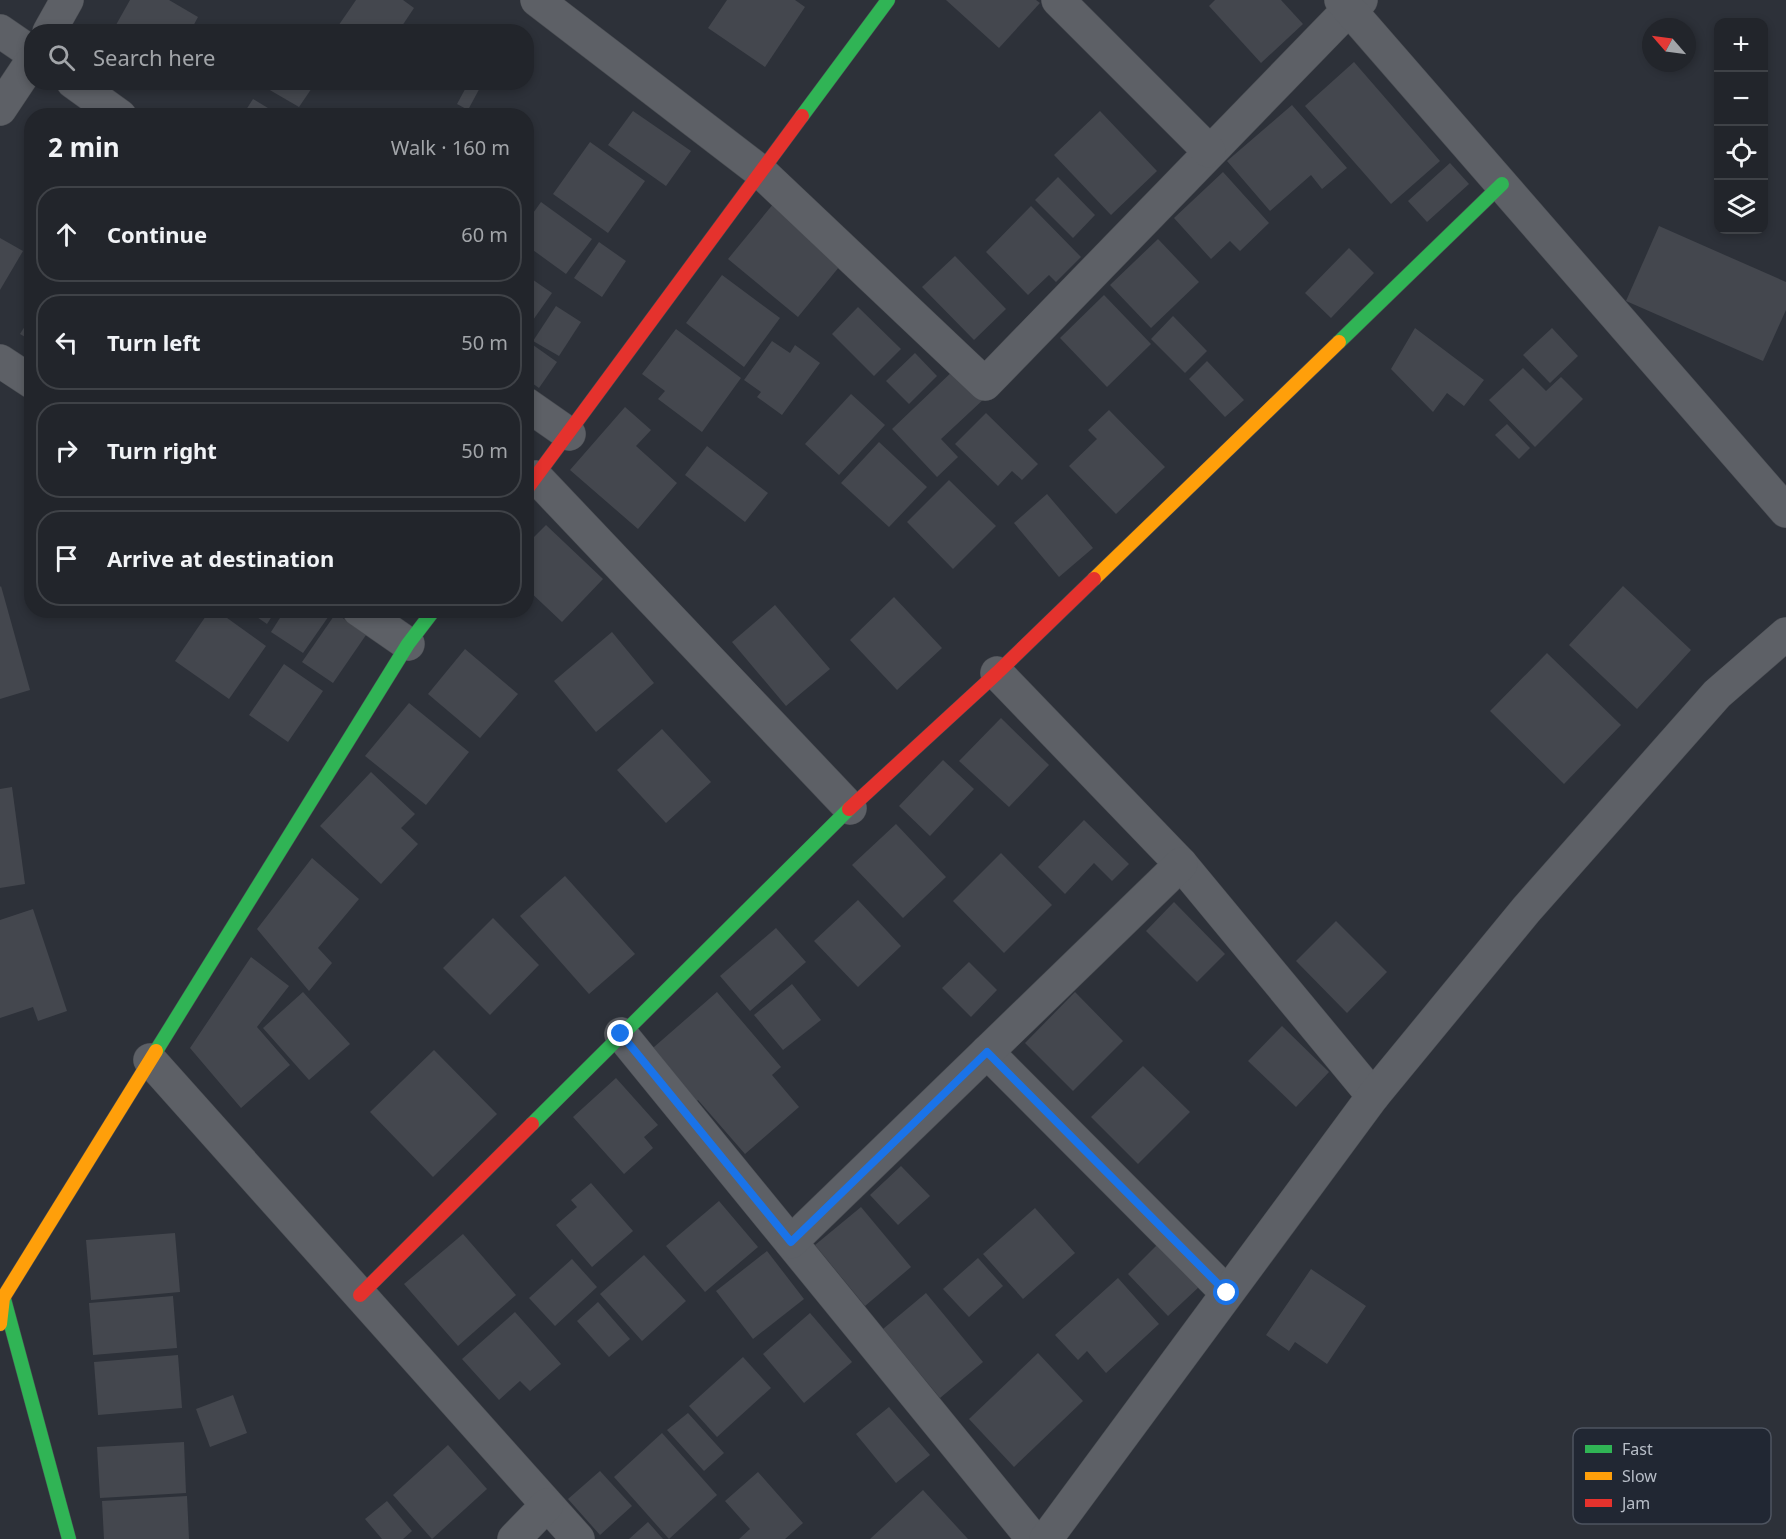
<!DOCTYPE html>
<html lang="en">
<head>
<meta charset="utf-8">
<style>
	:root { --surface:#22252b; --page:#2e3137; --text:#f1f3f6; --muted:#a2a5a9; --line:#3f4247 }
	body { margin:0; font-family:"Noto Sans",sans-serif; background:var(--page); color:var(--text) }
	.controls { position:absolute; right:18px; top:18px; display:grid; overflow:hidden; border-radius:12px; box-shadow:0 3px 9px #0003 }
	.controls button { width:54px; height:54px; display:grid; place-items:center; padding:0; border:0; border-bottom:2px solid var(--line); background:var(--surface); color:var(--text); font:30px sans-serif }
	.compass { position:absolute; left:1642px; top:18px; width:54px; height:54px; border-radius:50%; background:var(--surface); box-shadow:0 3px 9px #0003; rotate:298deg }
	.stop { position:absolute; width:18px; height:18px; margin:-14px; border:4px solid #1a73e8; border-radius:50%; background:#fff }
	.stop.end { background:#1a73e8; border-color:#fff; box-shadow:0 2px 6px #0008 }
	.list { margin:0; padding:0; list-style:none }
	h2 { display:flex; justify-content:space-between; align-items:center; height:78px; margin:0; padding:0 24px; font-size:26px }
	h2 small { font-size:20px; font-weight:400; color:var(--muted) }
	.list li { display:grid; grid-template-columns:39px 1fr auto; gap:18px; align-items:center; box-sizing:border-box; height:96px; margin:0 12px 12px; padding:0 12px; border:2px solid var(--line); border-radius:24px }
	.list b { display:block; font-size:22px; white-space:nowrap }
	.list em { font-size:20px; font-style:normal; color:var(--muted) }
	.icon { flex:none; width:33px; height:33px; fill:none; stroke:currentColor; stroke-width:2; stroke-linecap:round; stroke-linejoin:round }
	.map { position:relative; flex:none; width:1786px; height:1539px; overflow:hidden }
	.search { position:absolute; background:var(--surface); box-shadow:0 3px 9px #0003; left:24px; top:24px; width:510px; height:66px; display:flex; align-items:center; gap:15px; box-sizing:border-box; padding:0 21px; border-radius:24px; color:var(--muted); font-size:22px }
	.panel { position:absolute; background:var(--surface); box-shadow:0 3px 9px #0003; left:24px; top:108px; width:510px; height:510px; border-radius:24px }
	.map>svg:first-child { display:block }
	.building { fill:#44474e }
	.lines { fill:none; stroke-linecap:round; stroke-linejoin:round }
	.street-casing { stroke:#494c52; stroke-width:34 }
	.fast-casing { stroke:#484c52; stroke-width:15 }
	.slow-casing { stroke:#484c52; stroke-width:15 }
	.jam-casing { stroke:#484c52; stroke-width:15 }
	.street { stroke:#5d6066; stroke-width:33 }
	.fast { stroke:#30b455; stroke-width:14 }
	.slow { stroke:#ff9f0a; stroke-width:14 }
	.jam { stroke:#e5322d; stroke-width:14 }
	.route { stroke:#1a73e8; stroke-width:8 }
	.key { fill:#212733; stroke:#4e5460; stroke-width:1.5 }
	.key-label { font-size:16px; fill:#b8bec8 }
</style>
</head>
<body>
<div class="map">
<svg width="1786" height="1539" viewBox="0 0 1786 1539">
	<rect width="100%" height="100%" fill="#2d3139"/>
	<g class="building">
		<polygon points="130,0 169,0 198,17 190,32 112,32"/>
		<polygon points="356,0 403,0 414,8 398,32 334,32"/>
		<polygon points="727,0 795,0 805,7 765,67 708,28"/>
		<polygon points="946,0 1036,0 1040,3 999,48"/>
		<polygon points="1215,0 1281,0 1303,24 1261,63 1209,6"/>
		<polygon points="1354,62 1440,161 1391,204 1305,106"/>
		<polygon points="256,82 316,82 299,107"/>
		<polygon points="469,82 483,82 468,110 457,104"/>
		<polygon points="253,99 281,116 242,116"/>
		<polygon points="1292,105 1347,168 1322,189 1311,175 1270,211 1227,161"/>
		<polygon points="633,111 691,151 666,186 608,145"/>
		<polygon points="1100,111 1157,171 1111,215 1054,155"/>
		<polygon points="590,142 645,181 608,233 553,194"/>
		<polygon points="1450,163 1469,184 1427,222 1408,201"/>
		<polygon points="1223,172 1269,223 1240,251 1230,241 1211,259 1174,218"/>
		<polygon points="1058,177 1095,215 1073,238 1035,200"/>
		<polygon points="541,202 592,239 566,274 526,245 526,223"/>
		<polygon points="774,203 844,261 798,317 728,259"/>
		<polygon points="1031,206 1081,257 1056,282 1049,275 1028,295 986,252"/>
		<polygon points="1659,226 1786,282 1786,310 1763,361 1626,301"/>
		<polygon points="0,238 23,251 0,290"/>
		<polygon points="1158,239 1199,282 1151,328 1110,285"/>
		<polygon points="599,242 626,261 602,297 574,278"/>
		<polygon points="1349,248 1374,273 1331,318 1305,293"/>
		<polygon points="955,256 1006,309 974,340 922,287"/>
		<polygon points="526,275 552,293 526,330"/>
		<polygon points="722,275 780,318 744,367 686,323"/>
		<polygon points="1104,295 1151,344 1107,387 1060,338"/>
		<polygon points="556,306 581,322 559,356 533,341"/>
		<polygon points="858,307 901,349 874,376 832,334"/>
		<polygon points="32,315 32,341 20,334"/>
		<polygon points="1173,316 1207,351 1185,373 1151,339"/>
		<polygon points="1415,328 1484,380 1464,406 1447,393 1433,412 1391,369"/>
		<polygon points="1552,328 1578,356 1550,383 1523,355"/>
		<polygon points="676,329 741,378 702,432 658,399 665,391 642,374"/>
		<polygon points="526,340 557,362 539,388 526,379"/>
		<polygon points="772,341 790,353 795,345 820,363 782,415 757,397 761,392 744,380"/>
		<polygon points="915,353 937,376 909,404 886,381"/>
		<polygon points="1207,361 1244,400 1225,417 1189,379"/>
		<polygon points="956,368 985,398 941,439 958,457 937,477 892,429"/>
		<polygon points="1523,368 1546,391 1561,377 1583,399 1535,447 1489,400"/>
		<polygon points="851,394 885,425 839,475 805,444"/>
		<polygon points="625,407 651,430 636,446 677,483 638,529 570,470"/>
		<polygon points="1109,410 1165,467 1116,514 1069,466 1097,439 1088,430"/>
		<polygon points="986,413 1038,464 1022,480 1012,471 998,486 955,444"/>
		<polygon points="1507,424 1530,448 1519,459 1495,435"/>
		<polygon points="879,442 927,487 889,527 841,483"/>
		<polygon points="707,446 768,493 745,522 685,475"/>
		<polygon points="949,480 996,526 953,569 907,522"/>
		<polygon points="1047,494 1093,548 1059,577 1014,523"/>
		<polygon points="546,525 603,579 562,622 526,588 526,545"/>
		<polygon points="1,586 30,690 0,699 0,587"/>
		<polygon points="1623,586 1691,650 1637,709 1569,645"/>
		<polygon points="894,597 942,648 897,690 850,640"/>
		<polygon points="775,605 830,669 786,706 732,642"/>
		<polygon points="210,610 216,610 266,646 229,699 175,661"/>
		<polygon points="247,610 276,610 267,624"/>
		<polygon points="285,610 333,610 303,653 271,632"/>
		<polygon points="336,613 366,635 333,683 302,662"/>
		<polygon points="612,632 654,683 596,732 554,681"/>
		<polygon points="465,649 518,694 480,738 428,694"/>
		<polygon points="1547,653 1621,725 1564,784 1490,711"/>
		<polygon points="284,664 323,691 288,742 249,715"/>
		<polygon points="409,703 469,752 426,805 365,756"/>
		<polygon points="1001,718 1049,765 1009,807 959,761"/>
		<polygon points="662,729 711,782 666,823 617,770"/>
		<polygon points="943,760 974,789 930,836 899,806"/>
		<polygon points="371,772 415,814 401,828 418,844 381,884 320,826"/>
		<polygon points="12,787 25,884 0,888 0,789"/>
		<polygon points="1084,820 1129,864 1112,881 1094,863 1065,894 1038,867"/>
		<polygon points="896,824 946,877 903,918 852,865"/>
		<polygon points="1001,853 1052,905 1004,953 953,901"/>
		<polygon points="312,858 359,899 318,948 332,963 309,991 257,929"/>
		<polygon points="565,876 635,954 589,994 520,916"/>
		<polygon points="858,900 901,946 858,987 814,941"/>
		<polygon points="1174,902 1225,954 1197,982 1146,931"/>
		<polygon points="33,909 67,1011 38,1021 33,1007 0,1018 0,920"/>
		<polygon points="493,918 539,965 490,1015 443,968"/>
		<polygon points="1336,921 1387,972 1347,1013 1296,961"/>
		<polygon points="776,928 806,962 750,1011 720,976"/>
		<polygon points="251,957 289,986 257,1027 290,1065 241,1108 190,1048"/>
		<polygon points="969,962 997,990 971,1017 942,988"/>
		<polygon points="792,984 821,1020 783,1050 754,1015"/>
		<polygon points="303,992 350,1044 309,1080 263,1028"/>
		<polygon points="717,992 781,1067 772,1075 799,1107 745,1154 698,1100 691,1106 646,1054"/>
		<polygon points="1075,992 1123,1041 1073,1091 1025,1043"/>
		<polygon points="1282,1026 1329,1072 1296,1107 1248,1061"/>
		<polygon points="434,1050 497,1114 433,1177 370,1112"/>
		<polygon points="1143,1066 1190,1112 1138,1164 1091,1117"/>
		<polygon points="616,1078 658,1125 644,1137 653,1148 624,1174 573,1117"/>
		<polygon points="901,1166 930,1196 898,1225 870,1195"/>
		<polygon points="591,1183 633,1231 592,1267 556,1225 577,1207 571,1200"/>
		<polygon points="719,1201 758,1247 705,1292 666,1246"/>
		<polygon points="861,1207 911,1267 865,1306 815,1245"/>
		<polygon points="1035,1208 1075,1253 1023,1299 983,1254"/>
		<polygon points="175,1233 180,1292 91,1300 86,1240"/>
		<polygon points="463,1234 516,1295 458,1346 404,1284"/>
		<polygon points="1160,1242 1201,1285 1168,1316 1128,1274"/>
		<polygon points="767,1251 804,1299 753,1339 716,1291"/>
		<polygon points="644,1255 686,1301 642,1341 600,1294"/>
		<polygon points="978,1258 1003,1286 969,1317 943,1289"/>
		<polygon points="572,1259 597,1287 555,1326 529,1298"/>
		<polygon points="1311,1269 1366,1306 1327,1364 1295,1342 1289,1351 1266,1335"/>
		<polygon points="1118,1278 1159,1324 1106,1373 1087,1351 1078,1360 1055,1335"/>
		<polygon points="926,1293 983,1362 940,1398 883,1329"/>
		<polygon points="173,1296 177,1348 93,1355 89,1303"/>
		<polygon points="598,1302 630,1339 609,1357 577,1321"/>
		<polygon points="515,1312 561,1364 530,1391 520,1381 499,1400 462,1359"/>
		<polygon points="810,1313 852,1362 804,1403 763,1354"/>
		<polygon points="1038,1353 1083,1401 1014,1467 969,1419"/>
		<polygon points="178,1355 182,1408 98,1415 94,1362"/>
		<polygon points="743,1357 771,1388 717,1437 689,1406"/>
		<polygon points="233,1395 247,1433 210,1447 196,1409"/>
		<polygon points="889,1407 930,1455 896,1483 856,1434"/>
		<polygon points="688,1413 724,1453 704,1471 667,1430"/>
		<polygon points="662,1433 717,1495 669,1539 614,1477"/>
		<polygon points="184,1442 186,1493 100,1498 97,1447"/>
		<polygon points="448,1445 487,1489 432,1539 393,1495"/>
		<polygon points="600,1471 632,1506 600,1535 568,1499"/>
		<polygon points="758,1472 803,1523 785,1539 739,1539 750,1529 725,1501"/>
		<polygon points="923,1490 968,1539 870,1539"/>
		<polygon points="187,1496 189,1539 104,1539 102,1501"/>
		<polygon points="387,1501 412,1531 403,1539 382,1539 365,1519"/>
		<polygon points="648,1522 663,1539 629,1539"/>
	</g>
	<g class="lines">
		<defs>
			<g id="street">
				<polyline points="537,0 761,172 985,384 1349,9 1361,0"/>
				<polyline points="1058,0 1209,151"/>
				<polyline points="1341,0 1786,511"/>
				<polyline points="0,31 32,53"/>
				<polyline points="49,32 67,0"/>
				<polyline points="73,82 120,116"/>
				<polyline points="0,109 32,61"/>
				<polyline points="0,361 32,382"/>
				<polyline points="526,404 569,434"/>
				<polyline points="536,477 850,808"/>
				<polyline points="359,610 408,644"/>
				<polyline points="997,673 1181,864 1373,1096"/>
				<polyline points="621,1034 1033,1539"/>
				<polyline points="987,1052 1227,1293"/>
				<polyline points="150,1060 578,1539"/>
				<polyline points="791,1242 1181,864"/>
				<polyline points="514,1539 547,1505"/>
				<polyline points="1046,1539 1373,1096 1526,910 1717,694 1786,634"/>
			</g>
			<g id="fast">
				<polyline points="802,116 888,0"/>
				<polyline points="1339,342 1502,184"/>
				<polyline points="156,1051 408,644 434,610"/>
				<polyline points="532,1124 849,809"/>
				<polyline points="4,1299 69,1539"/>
			</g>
			<g id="slow">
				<polyline points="1094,579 1339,342"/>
				<polyline points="0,1324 3,1298 156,1051"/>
			</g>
			<g id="jam">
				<polyline points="526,490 802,116"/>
				<polyline points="849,809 997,673 1094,579"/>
				<polyline points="360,1295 532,1124"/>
			</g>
		</defs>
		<use href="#street" class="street-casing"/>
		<use href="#fast" class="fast-casing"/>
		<use href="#slow" class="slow-casing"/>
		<use href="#jam" class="jam-casing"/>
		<use href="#street" class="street"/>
		<use href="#fast" class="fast"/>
		<use href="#slow" class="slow"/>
		<use href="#jam" class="jam"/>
	</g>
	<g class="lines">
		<polyline class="route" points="621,1034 791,1242 987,1052 1227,1293"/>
	</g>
	<rect x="1573" y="1428" width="198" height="96" rx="9" class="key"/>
	<rect x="1585" y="1445" width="27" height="8" fill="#30b455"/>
	<rect x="1585" y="1472" width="27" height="8" fill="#ff9f0a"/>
	<rect x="1585" y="1499" width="27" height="8" fill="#e5322d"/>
	<g class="key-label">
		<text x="1622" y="1455">Fast</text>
		<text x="1622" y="1482">Slow</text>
		<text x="1622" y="1509">Jam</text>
	</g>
</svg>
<div class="controls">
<button>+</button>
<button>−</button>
<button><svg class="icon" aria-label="locate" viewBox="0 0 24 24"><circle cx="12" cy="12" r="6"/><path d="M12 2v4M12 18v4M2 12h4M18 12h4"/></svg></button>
<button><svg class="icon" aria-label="layers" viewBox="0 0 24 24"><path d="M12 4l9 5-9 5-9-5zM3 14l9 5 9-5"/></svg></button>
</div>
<svg class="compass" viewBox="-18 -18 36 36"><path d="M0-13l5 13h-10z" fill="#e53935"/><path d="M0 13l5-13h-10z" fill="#a2a5a9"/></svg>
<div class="stop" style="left:1227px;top:1293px"></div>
<div class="stop end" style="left:621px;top:1034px"></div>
<div class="search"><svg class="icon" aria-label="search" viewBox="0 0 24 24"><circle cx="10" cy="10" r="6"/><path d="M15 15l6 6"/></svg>Search here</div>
<section class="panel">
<h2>2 min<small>Walk · 160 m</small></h2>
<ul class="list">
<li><svg class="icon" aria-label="ahead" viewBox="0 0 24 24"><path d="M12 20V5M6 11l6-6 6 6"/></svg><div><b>Continue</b></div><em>60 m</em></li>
<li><svg class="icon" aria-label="left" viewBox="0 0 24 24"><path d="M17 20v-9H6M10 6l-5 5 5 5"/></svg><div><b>Turn left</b></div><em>50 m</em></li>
<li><svg class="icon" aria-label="right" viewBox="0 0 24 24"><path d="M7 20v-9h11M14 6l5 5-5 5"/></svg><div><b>Turn right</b></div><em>50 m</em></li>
<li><svg class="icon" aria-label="arrive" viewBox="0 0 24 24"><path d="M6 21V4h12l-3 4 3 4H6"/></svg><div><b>Arrive at destination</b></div></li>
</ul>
</section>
</div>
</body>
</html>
